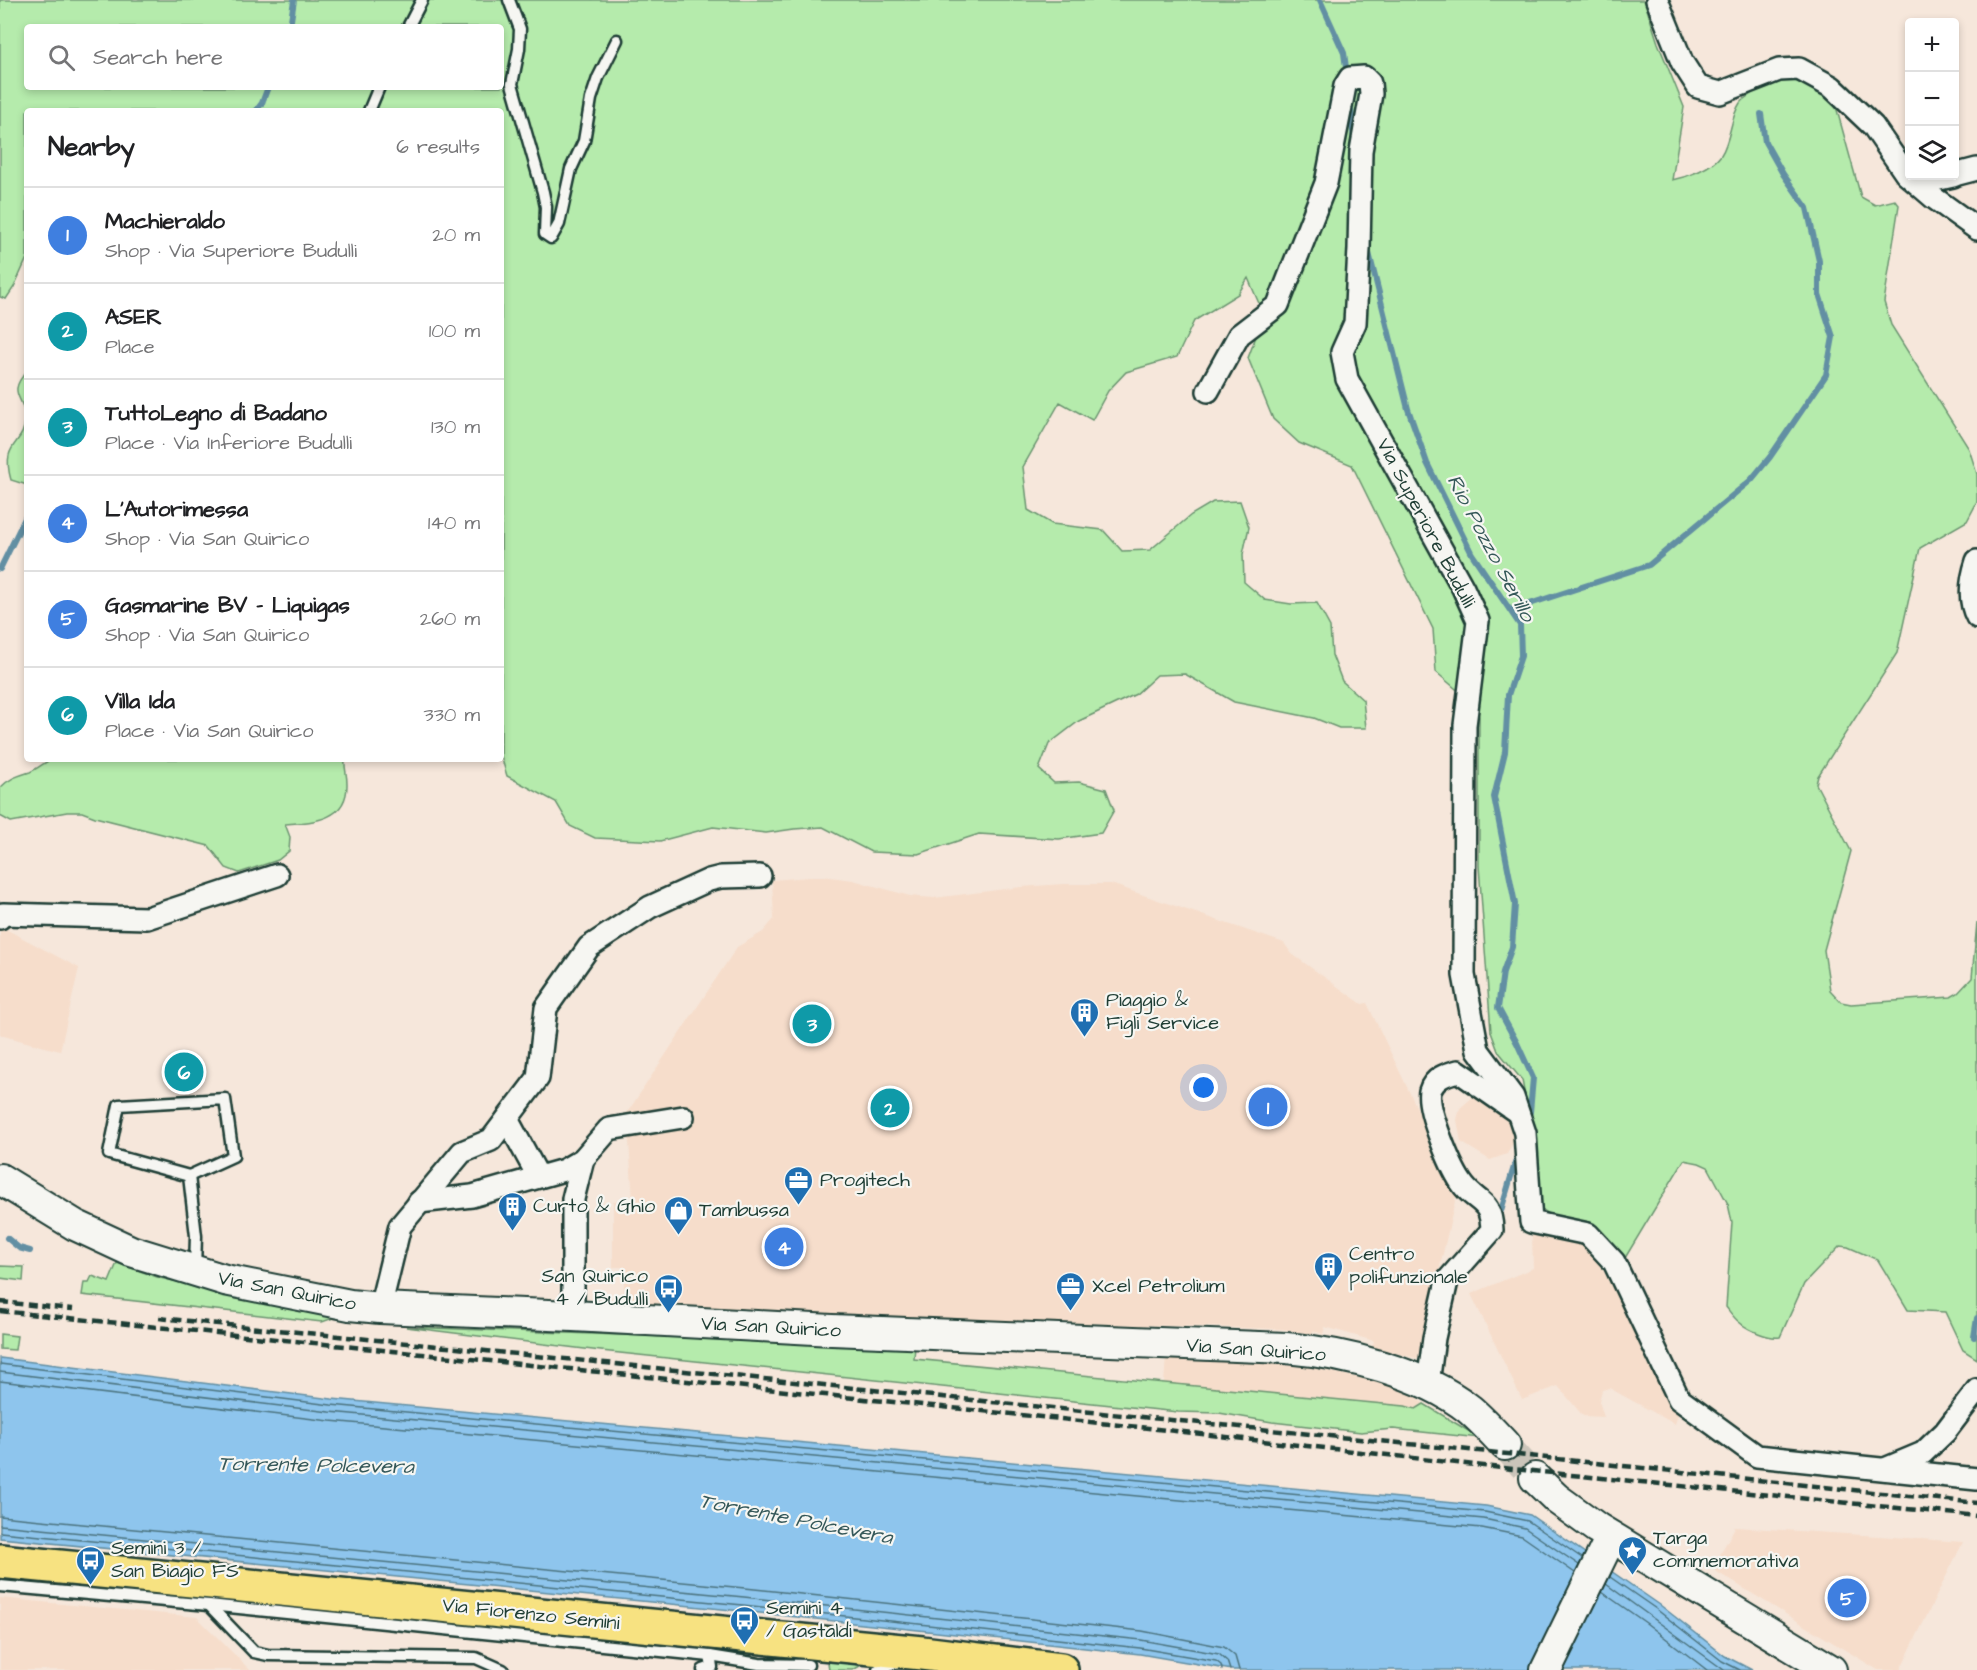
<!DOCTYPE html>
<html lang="en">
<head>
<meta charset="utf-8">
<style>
	:root { --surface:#fff; --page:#f6f6f6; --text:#202124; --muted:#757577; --line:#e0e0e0; --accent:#b45309 }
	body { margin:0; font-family:"Architects Daughter",sans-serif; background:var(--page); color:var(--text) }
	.controls { position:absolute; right:18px; top:18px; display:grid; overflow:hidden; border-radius:6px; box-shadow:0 3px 9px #0003 }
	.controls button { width:54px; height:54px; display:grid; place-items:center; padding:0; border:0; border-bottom:2px solid var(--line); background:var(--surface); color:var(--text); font:30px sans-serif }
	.you { position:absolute; left:1204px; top:1088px; width:21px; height:21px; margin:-15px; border:4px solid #fff; border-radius:50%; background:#1a73e8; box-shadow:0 0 0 9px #1a73e833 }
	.badge { display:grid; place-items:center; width:39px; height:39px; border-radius:50%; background:var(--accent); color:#fff; font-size:20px; font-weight:700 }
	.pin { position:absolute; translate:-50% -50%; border:3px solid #fff; box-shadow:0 2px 6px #0006 }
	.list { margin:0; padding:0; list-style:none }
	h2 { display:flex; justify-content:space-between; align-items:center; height:78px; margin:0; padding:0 24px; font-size:26px }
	h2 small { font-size:20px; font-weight:400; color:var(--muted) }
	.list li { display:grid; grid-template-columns:39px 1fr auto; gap:18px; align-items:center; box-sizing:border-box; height:96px; padding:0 24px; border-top:2px solid var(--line) }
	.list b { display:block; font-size:22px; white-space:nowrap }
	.list p { margin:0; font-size:20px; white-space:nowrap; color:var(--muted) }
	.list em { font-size:20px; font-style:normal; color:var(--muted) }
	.icon { flex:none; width:33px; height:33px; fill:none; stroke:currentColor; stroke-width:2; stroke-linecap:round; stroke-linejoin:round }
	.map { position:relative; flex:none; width:1977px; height:1670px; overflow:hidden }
	.search { position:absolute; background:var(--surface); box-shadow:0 3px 9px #0003; left:24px; top:24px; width:480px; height:66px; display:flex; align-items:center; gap:15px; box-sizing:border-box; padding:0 21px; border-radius:6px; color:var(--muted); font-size:22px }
	.panel { position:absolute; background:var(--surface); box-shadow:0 3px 9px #0003; left:24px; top:108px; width:480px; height:654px; border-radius:6px }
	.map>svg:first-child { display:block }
	.built { fill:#f6ddcb }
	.green { fill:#b5ebac; stroke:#6a9470; stroke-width:1.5; fill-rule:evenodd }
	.water { fill:#8ec5ed; stroke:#628fa3; stroke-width:1.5 }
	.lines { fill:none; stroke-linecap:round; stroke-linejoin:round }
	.shore { stroke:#4b737e; stroke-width:1.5 }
	.stream { stroke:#628fa3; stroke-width:6 }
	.secondary-tunnel { stroke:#cbc5ba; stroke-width:30; stroke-dasharray:30 15; stroke-linecap:butt }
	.lane-casing { stroke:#1f3d34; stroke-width:15 }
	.street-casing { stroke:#1f3d34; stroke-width:26 }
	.secondary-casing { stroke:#1f3d34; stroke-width:34 }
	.primary-casing { stroke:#1f3d34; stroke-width:38 }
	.lane { stroke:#f6f6f2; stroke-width:10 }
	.street { stroke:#f6f6f2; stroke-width:21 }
	.secondary { stroke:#f6f6f2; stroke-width:30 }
	.primary { stroke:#f7e281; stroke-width:33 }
	.rail { stroke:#1f3d34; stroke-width:4.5; stroke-dasharray:9 4.5; stroke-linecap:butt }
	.labels { text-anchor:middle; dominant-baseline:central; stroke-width:4.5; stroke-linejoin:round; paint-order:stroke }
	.street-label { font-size:20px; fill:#1f3d34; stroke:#f6f6f2 }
	.poi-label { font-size:20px; fill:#1f3d34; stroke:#f6f6f2; text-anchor:start }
	.water-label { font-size:21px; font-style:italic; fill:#355859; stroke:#f6f6f2 }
</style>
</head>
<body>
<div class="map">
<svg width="1977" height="1670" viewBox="0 0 1977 1670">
	<rect width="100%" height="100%" fill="#f6e7db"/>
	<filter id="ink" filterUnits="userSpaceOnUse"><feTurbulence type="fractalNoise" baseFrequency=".0167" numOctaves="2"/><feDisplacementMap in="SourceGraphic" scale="12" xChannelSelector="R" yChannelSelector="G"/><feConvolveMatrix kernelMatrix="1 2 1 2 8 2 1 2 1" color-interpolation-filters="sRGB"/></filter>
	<g filter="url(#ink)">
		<g class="built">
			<polygon points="822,876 853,880 910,896 934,898 1021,887 1063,884 1111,884 1284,943 1292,954 1362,1004 1367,1003 1457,1192 1419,1359 1372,1347 1374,1341 1325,1327 1323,1334 1313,1331 1312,1334 1282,1329 624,1310 624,1267 613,1267 613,1201 633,1200 627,1113 737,947 763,932 774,919 772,880"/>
			<polygon points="0,926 79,968 60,1051 0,1035"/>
			<polygon points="1473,1097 1490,1101 1511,1121 1516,1137 1507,1154 1490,1160 1461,1142 1457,1120 1460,1108"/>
			<polygon points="1532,1236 1581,1241 1590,1245 1672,1401 1680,1409 1675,1424 1609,1388 1602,1390 1599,1401 1604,1417 1583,1416 1558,1386 1522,1400 1471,1294 1533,1268"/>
			<polygon points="1166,1356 1309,1367 1390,1385 1412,1394 1424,1404 1416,1409 1405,1406 1164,1383"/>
			<polygon points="1735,1527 1879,1536 1963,1542 1900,1670 1878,1670 1712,1569"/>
			<polygon points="0,1598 197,1617 250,1670 0,1670"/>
		</g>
		<g class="green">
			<path d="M 0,0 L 1644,0 L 1658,43 L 1684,107 L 1672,180 C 1687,177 1712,168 1721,155 C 1731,140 1730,118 1740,103 C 1742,100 1747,97 1751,94 C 1777,73 1823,77 1837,110 L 1861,197 L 1875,205 L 1895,200 L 1899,205 L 1884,302 L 1891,325 L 1969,449 L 1977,474 L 1977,502 L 1967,521 L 1920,548 L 1897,653 L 1818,776 L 1816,784 L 1851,851 L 1824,950 L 1830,990 L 1841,1002 L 1851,1004 L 1951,997 L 1958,993 L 1972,978 L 1977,922 L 1977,1359 L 1963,1350 L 1945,1312 L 1908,1310 L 1878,1260 L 1848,1247 L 1840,1246 L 1804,1284 L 1780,1337 C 1769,1339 1748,1330 1739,1322 C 1734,1318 1730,1312 1726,1307 L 1732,1222 L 1728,1204 L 1708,1167 L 1699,1163 L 1684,1160 L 1625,1258 L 1596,1228 L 1552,1216 L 1536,1205 L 1533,1140 L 1522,1080 L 1498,1051 L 1491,1032 L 1479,866 L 1479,717 L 1476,706 L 1436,672 L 1433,629 L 1352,465 L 1299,443 L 1273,419 L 1248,358 L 1264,315 L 1248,278 L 1238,294 L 1194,321 L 1177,357 L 1126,372 L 1108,391 L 1092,420 L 1060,402 L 1023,467 L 1028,510 L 1052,524 L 1103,530 L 1122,551 L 1150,550 L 1191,515 L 1213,502 L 1240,501 L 1249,527 L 1243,554 L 1244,582 L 1265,600 L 1291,604 L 1317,603 L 1330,627 L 1332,655 L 1342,681 L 1363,700 L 1366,728 L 1339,728 L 1314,718 L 1234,702 L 1185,674 L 1157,675 L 1136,694 L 1079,721 L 1049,744 L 1039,769 L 1054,783 L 1079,782 L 1106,789 L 1114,810 L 1101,833 L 1059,839 L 979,834 L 918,854 L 871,852 L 823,827 L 794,829 L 766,833 L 713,827 L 660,841 L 595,838 L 570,826 L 556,802 L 507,776 L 501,756 L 501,111 L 27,111 L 27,258 L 14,287 L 6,299 L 0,297 ZM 27,27 L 501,27 L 501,87 L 27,87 Z"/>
			<path d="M 27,371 L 27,485 L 11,480 C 0,441 25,446 25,419 C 26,397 5,395 27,371 Z"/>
			<path d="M 51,759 L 345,759 C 344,768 347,774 347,783 C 348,821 313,822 285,824 L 290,837 L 289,851 L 278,860 L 239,873 L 226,868 L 209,846 L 95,817 L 82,812 L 67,812 L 11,822 L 0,816 L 0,788 C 9,778 18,776 30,772 C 37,769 44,763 51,759 Z"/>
			<polygon points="117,1263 160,1278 339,1316 322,1322 82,1295 84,1282 89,1282 92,1276 109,1282"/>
			<polygon points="0,1266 24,1267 23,1281 0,1278"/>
			<polygon points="406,1327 915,1346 914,1359 1405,1406 1416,1409 1424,1404 1480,1438 1393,1429 1361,1432 1272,1422 1219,1413 1178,1412 601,1351"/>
			<polygon points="0,1334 17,1336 15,1350 0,1349"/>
			<polygon points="830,1657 861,1663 860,1666 853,1670 829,1670 828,1662"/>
		</g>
		<polygon class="water" points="0,1358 332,1399 1486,1506 1530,1515 1660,1605 1725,1656 1752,1670 1232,1670 1140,1654 742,1611 0,1538"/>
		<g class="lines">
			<g class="shore">
				<polyline points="0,1364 331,1405 1485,1512 1528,1521 1582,1558"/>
				<polyline points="0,1372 330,1412 1484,1519 1525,1528 1579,1565"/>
				<polyline points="0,1381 330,1421 1482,1528 1522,1536 1575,1573"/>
				<polyline points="0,1516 745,1588 1142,1631 1224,1647 1235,1656 1239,1670"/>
				<polyline points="0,1525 744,1597 1141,1640 1219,1654 1227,1661 1230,1670"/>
				<polyline points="0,1532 743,1605 1140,1648 1216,1661 1221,1665 1222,1670"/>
				<polyline points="1610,1577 1656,1609 1722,1661 1740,1670"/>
				<polyline points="1606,1584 1724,1670"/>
				<polyline points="1602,1592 1646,1623 1707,1670"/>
			</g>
			<g class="stream">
				<polyline points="1320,0 1344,53 1347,75"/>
				<polyline points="290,27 294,0"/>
				<polyline points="1350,100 1354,141"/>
				<polyline points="256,111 262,103 268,87"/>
				<polyline points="1368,249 1408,409 1427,463 1472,554 1520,625 1521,656 1508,695 1505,752 1494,797 1515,904 1512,947 1503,972 1498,1008 1517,1043 1533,1078 1530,1112"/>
				<polyline points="0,569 27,514"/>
				<polyline points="1511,610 1649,565 1751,480 1770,457 1826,375 1833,337 1819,294 1819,261 1807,208 1783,174 1765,142 1761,114"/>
				<polyline points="1500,1214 1518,1153"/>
				<polyline points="7,1238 19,1248 30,1251"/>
				<polyline points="1974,1337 1977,1318"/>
			</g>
			<polyline class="secondary-tunnel" points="1505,1445 1535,1478"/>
			<defs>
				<g id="lane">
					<polyline points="509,0 520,29 519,49 512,84 543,192 546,207 545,234 551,238 559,224 571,169 584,141 591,99 598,78 617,40"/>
					<polyline points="408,27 422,0"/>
					<polyline points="369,111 379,87"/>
					<polygon points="225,1099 233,1156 189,1176 109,1154 119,1105"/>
					<polyline points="189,1176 196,1236 195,1268"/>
					<polyline points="0,1586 209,1605 710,1656 759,1664 808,1665"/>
					<polyline points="209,1605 254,1652 268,1655 476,1658 503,1670"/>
					<polyline points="703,1670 712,1667 710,1656"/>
					<polyline points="878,1670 900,1661"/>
				</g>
				<g id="street">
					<polyline points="1657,0 1682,62 1698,87 1720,93 1779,70 1799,69 1832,87 1873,126 1906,174 1934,198 1977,229"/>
					<polyline points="1954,175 1977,169"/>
					<polyline points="1911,176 1935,180 1953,176"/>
					<polyline points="1208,391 1239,335 1278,305 1326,183 1345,86 1350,78 1364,77 1370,83 1371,94 1361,151 1359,249 1355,323 1342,352 1347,379 1463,588 1478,621 1465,725 1464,975 1478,1050 1513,1097 1525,1133 1531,1222 1588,1234 1614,1262 1679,1399 1757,1456 1977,1479"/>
					<path d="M 1977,561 C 1971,579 1968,600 1977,617"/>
					<polyline points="0,918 3,914 147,918 277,875"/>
					<polyline points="507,1119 538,1176"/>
					<polyline points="419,1202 472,1196 564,1170 583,1159 609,1129 683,1117"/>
					<polyline points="380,1308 400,1226 462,1152 491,1140 538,1078 546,1008 589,947 650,907 709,880 721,877 760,876"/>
					<polyline points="573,1316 573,1199 583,1159"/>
					<path d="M 1428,1384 L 1434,1338 L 1447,1281 L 1492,1230 C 1491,1197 1475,1204 1461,1182 C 1451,1167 1426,1109 1430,1091 C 1434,1078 1446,1074 1458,1071 L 1517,1112"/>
					<polyline points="1885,1469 1923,1453 1945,1432 1977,1390"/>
				</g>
				<g id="secondary">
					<path d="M 0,1179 L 75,1225 L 131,1251 L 225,1280 L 350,1305 L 380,1308 L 573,1316 L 832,1330 L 1286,1348 C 1344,1353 1422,1372 1469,1409 C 1482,1420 1493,1432 1505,1445"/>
					<polyline points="1535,1478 1557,1499 1597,1528 1831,1670"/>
					<polyline points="1546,1670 1611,1537"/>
				</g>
				<polyline id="primary" points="0,1561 922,1653 1061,1670"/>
			</defs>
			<use href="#lane" class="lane-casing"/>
			<use href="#street" class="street-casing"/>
			<use href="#secondary" class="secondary-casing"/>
			<use href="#primary" class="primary-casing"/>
			<use href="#lane" class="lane"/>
			<use href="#street" class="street"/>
			<use href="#secondary" class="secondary"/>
			<use href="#primary" class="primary"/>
			<g class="rail">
				<polyline points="0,1302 73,1309"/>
				<polyline points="0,1311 1139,1427 1493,1467 1977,1516"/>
				<polyline points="159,1318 1538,1457 1977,1503"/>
			</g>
		</g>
	</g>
	<defs>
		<symbol id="building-pin" viewBox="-11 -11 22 30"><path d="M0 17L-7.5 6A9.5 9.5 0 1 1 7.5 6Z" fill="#1f6fb2" stroke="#f6f6f2"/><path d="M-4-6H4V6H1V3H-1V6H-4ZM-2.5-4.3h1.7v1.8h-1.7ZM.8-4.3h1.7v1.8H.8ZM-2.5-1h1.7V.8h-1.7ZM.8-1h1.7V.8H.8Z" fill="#fff"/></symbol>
		<symbol id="office-pin" viewBox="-11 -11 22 30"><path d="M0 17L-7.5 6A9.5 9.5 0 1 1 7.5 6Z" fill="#1f6fb2" stroke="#f6f6f2"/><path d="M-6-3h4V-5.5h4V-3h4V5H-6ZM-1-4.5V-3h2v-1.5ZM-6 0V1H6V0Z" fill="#fff"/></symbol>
		<symbol id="shop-pin" viewBox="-11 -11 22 30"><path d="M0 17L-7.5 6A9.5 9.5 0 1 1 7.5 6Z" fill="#1f6fb2" stroke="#f6f6f2"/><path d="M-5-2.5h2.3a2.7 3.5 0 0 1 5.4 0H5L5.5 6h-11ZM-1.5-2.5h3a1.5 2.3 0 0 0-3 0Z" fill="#fff"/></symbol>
		<symbol id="bus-pin" viewBox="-11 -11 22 30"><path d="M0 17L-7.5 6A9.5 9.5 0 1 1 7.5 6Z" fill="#1f6fb2" stroke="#f6f6f2"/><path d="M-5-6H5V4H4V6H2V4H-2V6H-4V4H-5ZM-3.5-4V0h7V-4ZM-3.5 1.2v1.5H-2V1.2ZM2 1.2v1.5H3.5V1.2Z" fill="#fff"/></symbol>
		<symbol id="sight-pin" viewBox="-11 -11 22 30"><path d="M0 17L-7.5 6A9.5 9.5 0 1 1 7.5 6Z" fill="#1f6fb2" stroke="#f6f6f2"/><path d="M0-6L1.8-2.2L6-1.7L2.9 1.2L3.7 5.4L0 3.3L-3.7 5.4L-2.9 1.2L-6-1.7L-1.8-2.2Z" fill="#fff"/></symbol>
	</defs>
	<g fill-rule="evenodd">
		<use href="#building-pin" x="1068" y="996" width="33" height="45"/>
		<use href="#office-pin" x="782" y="1164" width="33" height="45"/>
		<use href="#building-pin" x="496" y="1190" width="33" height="45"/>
		<use href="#shop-pin" x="662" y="1194" width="33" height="45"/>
		<use href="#building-pin" x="1312" y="1250" width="33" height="45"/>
		<use href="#office-pin" x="1054" y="1270" width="33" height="45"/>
		<use href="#bus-pin" x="652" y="1272" width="33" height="45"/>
		<use href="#sight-pin" x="1616" y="1534" width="33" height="45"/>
		<use href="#bus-pin" x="74" y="1544" width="33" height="45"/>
		<use href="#bus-pin" x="728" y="1604" width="33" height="45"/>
	</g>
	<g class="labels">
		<g class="street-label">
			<text transform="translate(1426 523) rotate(62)">Via Superiore Budulli</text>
			<text transform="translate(287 1291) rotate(11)">Via San Quirico</text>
			<text transform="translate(771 1327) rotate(3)">Via San Quirico</text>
			<text transform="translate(1256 1350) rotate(4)">Via San Quirico</text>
			<text transform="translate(531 1614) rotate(6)">Via Fiorenzo Semini</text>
		</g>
		<g class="poi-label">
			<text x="1106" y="1000">Piaggio &amp;<tspan x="1106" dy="23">Figli Service</tspan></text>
			<text x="820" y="1180">Progitech</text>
			<text x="533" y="1206">Curto &amp; Ghio</text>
			<text x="699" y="1210">Tambussa</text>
			<text x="1349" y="1254">Centro<tspan x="1349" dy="23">polifunzionale</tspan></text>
			<text x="648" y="1276" text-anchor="end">San Quirico<tspan x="648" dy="23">4 / Budulli</tspan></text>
			<text x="1092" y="1286">Xcel Petrolium</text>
			<text x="1653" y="1538">Targa<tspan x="1653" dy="23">commemorativa</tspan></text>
			<text x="111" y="1548">Semini 3 /<tspan x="111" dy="23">San Biagio FS</tspan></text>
			<text x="766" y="1608">Semini 4<tspan x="766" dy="23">/ Gastaldi</tspan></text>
		</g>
		<g class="water-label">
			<text transform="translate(1491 548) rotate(62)">Rio Pozzo Serillo</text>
			<text transform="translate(316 1465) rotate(1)">Torrente Polcevera</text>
			<text transform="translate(796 1519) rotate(11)">Torrente Polcevera</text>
		</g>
	</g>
</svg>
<div class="controls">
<button>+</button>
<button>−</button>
<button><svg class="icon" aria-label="layers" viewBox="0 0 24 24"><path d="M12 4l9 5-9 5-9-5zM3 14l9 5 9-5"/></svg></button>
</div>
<div class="you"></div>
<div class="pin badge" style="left:1268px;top:1107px;background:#3f7fe0">1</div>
<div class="pin badge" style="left:890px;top:1108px;background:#0f9aa8">2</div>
<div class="pin badge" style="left:812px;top:1024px;background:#0f9aa8">3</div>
<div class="pin badge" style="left:784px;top:1247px;background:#3f7fe0">4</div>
<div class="pin badge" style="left:1847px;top:1598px;background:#3f7fe0">5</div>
<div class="pin badge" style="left:184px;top:1072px;background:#0f9aa8">6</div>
<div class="search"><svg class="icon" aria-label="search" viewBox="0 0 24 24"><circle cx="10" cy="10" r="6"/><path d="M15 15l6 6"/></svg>Search here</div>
<section class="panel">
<h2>Nearby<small>6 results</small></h2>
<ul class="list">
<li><span class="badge" style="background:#3f7fe0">1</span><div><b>Machieraldo</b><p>Shop · Via Superiore Budulli</p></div><em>20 m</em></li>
<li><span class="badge" style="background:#0f9aa8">2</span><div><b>ASER</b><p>Place</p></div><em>100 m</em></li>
<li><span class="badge" style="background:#0f9aa8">3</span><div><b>TuttoLegno di Badano</b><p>Place · Via Inferiore Budulli</p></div><em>130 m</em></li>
<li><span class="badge" style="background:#3f7fe0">4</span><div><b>L'Autorimessa</b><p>Shop · Via San Quirico</p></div><em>140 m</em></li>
<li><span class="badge" style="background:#3f7fe0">5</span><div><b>Gasmarine BV - Liquigas</b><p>Shop · Via San Quirico</p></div><em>260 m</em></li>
<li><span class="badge" style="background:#0f9aa8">6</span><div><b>Villa Ida</b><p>Place · Via San Quirico</p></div><em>330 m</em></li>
</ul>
</section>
</div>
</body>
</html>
